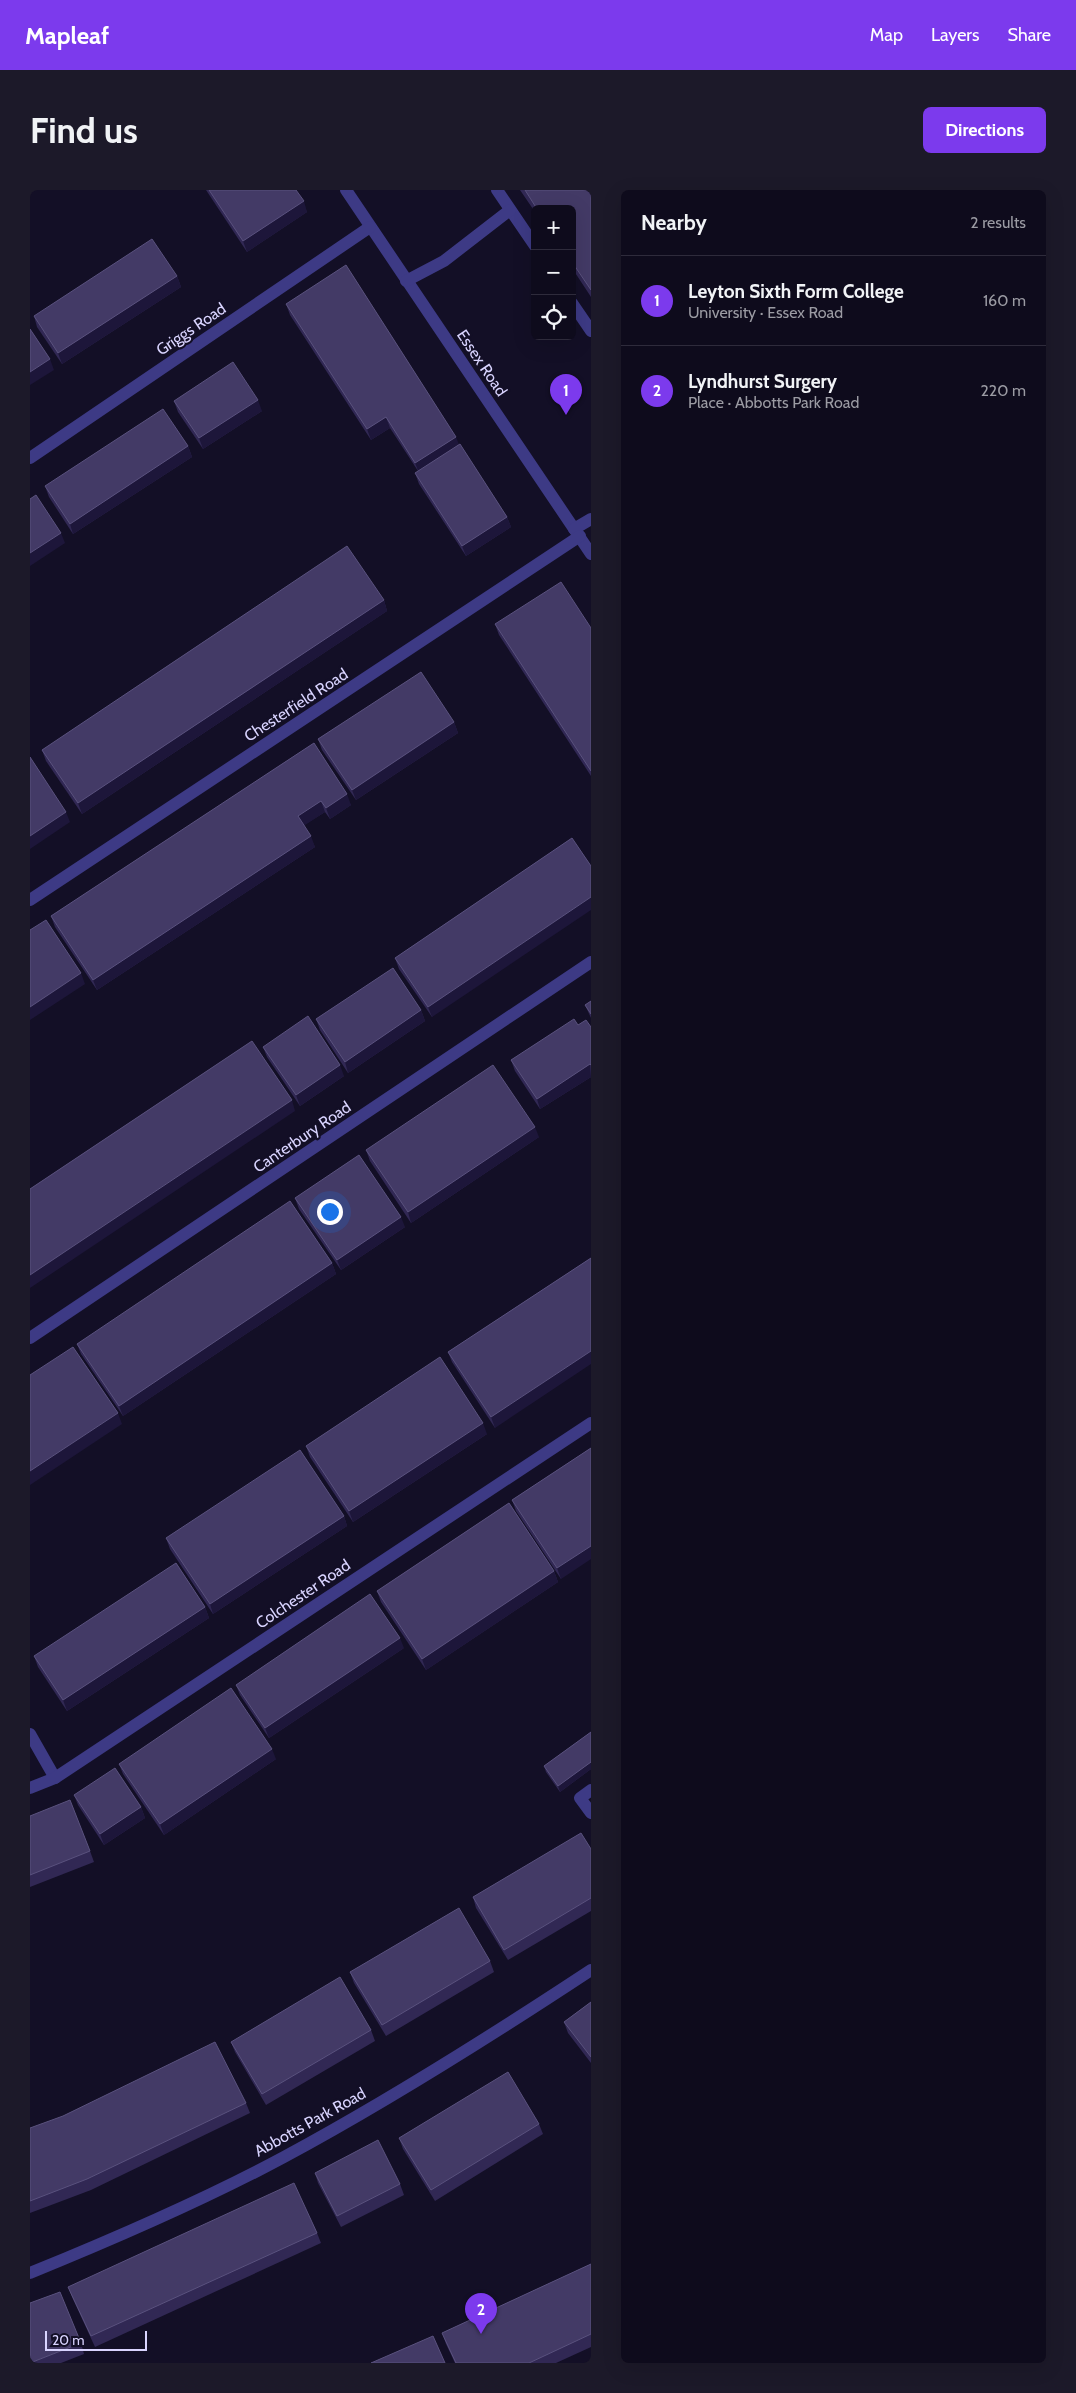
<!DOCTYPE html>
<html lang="en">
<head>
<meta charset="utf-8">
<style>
	:root { --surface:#0e0b1c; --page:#1c1929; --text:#f1f3f6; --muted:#9b9ba3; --line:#2e2b3b; --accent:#7c3aed }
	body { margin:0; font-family:Cabin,sans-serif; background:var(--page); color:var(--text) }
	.controls { position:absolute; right:15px; top:15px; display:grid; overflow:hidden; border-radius:8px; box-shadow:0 5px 20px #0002 }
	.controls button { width:45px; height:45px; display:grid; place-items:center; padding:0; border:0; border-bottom:1px solid var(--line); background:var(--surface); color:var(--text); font:25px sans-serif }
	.scale { position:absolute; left:15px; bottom:12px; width:102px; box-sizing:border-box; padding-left:5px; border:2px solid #d9d4ff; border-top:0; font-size:14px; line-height:18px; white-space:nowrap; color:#d9d4ff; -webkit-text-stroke:4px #130f26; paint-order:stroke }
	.you { position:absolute; left:299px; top:1021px; width:18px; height:18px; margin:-12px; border:4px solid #fff; border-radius:50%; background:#1a73e8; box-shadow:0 0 0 8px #1a73e833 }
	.badge { display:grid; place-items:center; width:32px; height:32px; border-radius:50%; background:var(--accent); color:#fff; font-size:16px; font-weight:700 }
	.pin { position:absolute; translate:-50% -41px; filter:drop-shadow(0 1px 2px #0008) }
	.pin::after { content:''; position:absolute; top:26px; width:18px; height:15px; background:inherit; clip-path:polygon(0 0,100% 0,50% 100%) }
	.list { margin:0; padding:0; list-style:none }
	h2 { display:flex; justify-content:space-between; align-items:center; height:65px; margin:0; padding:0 20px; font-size:21px }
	h2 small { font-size:16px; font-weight:400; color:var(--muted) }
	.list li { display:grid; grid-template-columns:32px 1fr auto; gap:15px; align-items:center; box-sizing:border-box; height:90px; padding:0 20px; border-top:1px solid var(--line) }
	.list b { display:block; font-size:19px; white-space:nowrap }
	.list p { margin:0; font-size:16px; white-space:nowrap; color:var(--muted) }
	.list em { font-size:16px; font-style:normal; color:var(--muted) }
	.icon { flex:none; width:28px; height:28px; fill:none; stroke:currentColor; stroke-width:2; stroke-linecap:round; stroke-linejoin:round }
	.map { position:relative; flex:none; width:561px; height:2173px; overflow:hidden; border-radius:8px }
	header { display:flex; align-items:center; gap:30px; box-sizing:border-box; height:70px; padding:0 25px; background:var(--accent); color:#fff }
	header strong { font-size:24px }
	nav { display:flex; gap:28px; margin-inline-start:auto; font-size:18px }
	.intro { display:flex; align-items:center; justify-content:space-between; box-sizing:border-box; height:120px; padding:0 30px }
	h1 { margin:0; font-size:35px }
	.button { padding:12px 22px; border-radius:8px; background:var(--accent); color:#fff; font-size:18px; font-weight:700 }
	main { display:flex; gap:30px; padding:0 30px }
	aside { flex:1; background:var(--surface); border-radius:8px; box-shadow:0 5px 20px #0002 }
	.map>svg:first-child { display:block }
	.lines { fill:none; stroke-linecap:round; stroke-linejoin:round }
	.minor { stroke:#3d3a85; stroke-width:12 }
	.wall { fill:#312854 }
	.shaded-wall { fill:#1d163a }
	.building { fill:#433a66; stroke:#5a527e }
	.labels { text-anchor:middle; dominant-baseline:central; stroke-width:4.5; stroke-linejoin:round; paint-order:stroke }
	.street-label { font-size:16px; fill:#d9d4ff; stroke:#130f26 }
</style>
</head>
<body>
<header>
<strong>Mapleaf</strong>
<nav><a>Map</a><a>Layers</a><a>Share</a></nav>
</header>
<div class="intro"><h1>Find us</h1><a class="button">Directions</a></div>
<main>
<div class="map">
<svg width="561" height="2173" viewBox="0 0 561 2173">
	<rect width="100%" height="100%" fill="#130f26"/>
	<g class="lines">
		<g class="minor">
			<polyline points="316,0 561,364"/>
			<polyline points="467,0 505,56"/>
			<polyline points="376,91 414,71 480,20"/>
			<polyline points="542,113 561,141"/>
			<polyline points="0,268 340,37"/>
			<polyline points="544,339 561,329"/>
			<polyline points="0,710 550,346"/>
			<polyline points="0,1148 561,772"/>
			<polyline points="0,1544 25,1588"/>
			<polyline points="0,1598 25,1588 561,1233"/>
			<polyline points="561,1600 550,1608 561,1623"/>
			<path d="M 0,2083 C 86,2048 172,2011 254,1967 C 360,1910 461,1846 561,1780"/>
		</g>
	</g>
	<g class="wall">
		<polygon points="176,0 266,0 277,22 217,62"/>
		<polygon points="490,0 561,0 561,107 542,78 542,19 505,19 505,22"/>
		<polygon points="147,86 151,97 32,174 7,137 4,126"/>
		<polygon points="256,114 429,255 477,327 481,337 436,366 389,294 385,283 388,281 360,238 341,250 260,125"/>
		<polygon points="144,211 232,221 173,259 148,222"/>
		<polygon points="158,256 162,267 43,344 19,307 15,296"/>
		<polygon points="354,410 357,421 52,624 16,571 12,560"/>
		<polygon points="465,434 561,438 561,586 469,445"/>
		<polygon points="424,532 428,543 326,610 292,560 288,549"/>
		<polygon points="284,553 321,615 300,629 295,622 274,635 285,657 67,800 25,737 21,726"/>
		<polygon points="542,648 402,827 369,779 365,768"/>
		<polygon points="561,811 561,828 555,815"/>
		<polygon points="391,820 395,831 318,883 290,840 286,829"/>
		<polygon points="548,835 561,837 561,887 510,919 485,881 481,870"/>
		<polygon points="233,857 314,886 270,916 237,867"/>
		<polygon points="509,947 381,1033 340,971 336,960"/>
		<polygon points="265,1008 375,1037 311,1080 269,1019"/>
		<polygon points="561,1068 465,1238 422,1172 418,1162"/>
		<polygon points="302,1073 306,1084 93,1226 51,1164 47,1154"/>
		<polygon points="457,1244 323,1332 280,1267 276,1256"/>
		<polygon points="561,1258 531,1389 486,1321 482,1310"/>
		<polygon points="314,1326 317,1336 183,1424 140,1359 136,1348"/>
		<polygon points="524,1381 528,1392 396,1480 351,1412 347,1401"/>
		<polygon points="175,1417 179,1428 37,1521 8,1477 4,1466"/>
		<polygon points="374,1458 239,1548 210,1505 206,1495"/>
		<polygon points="561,1542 561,1579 530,1602 516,1582 514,1576"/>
		<polygon points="246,1569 134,1645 93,1584 89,1574"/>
		<polygon points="44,1605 111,1617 115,1628 74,1655 48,1615"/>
		<polygon points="0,1626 60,1661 64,1672 0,1697"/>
		<polygon points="561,1659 561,1721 478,1770 446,1718 443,1707"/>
		<polygon points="460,1771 464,1782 356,1846 324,1793 320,1782"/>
		<polygon points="561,1812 561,1873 538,1843 534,1832"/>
		<polygon points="341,1840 345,1851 236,1915 205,1862 201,1852"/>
		<polygon points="216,1913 220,1923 61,2000 0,2023 0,1938"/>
		<polygon points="509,1934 513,1944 405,2011 373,1959 369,1948"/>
		<polygon points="285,1983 370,1994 374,2005 311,2037 288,1993"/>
		<polygon points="287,2043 291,2053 65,2157 42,2107 38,2097"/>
		<polygon points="561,2074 561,2157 526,2173 425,2173 416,2154 412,2143"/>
		<polygon points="51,2153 54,2164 31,2173 0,2173"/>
	</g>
	<g class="shaded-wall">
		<polygon points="274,11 277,22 217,62 213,51"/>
		<polygon points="147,86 151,97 32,174 28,163"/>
		<polygon points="20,169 24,180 0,195 0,182"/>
		<polygon points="228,210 232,221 173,259 169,248"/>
		<polygon points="356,227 360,238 341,250 337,239"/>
		<polygon points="426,247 430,257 389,283 385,273"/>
		<polygon points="158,256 162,267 43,344 40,334"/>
		<polygon points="477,327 481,337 436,366 432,356"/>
		<polygon points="31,343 35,353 0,376 0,363"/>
		<polygon points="354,410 357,421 52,624 48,613"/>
		<polygon points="424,532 428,543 326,610 322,600"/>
		<polygon points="317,604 321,615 300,629 296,618"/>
		<polygon points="291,611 295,622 272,637 268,626"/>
		<polygon points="36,622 40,632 0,659 0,646"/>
		<polygon points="281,646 285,657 67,800 63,790"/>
		<polygon points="561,707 561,720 402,827 398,817"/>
		<polygon points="51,783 55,794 0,830 0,817"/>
		<polygon points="391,820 395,831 318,883 315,872"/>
		<polygon points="560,874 561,887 510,919 507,909"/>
		<polygon points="310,875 314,886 270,916 266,905"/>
		<polygon points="262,910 265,921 0,1098 0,1085"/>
		<polygon points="505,937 509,947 381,1033 378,1022"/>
		<polygon points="371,1027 375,1037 311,1080 307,1070"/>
		<polygon points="302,1073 306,1084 93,1226 89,1216"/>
		<polygon points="561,1161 561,1174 465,1238 461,1227"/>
		<polygon points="88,1223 92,1234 0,1295 0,1281"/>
		<polygon points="453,1233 457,1244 323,1332 319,1321"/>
		<polygon points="314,1326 317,1336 183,1424 180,1414"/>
		<polygon points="561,1356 561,1369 531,1389 527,1378"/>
		<polygon points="524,1381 528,1392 396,1480 392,1469"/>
		<polygon points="175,1417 179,1428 37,1521 33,1510"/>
		<polygon points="370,1448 374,1458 239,1548 235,1538"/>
		<polygon points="242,1559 246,1569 134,1645 130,1634"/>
		<polygon points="561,1572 561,1579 530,1602 528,1596"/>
		<polygon points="111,1617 115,1628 74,1655 70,1644"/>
	</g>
	<g class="building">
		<polygon points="179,0 266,0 274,11 213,51"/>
		<polygon points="495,0 561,0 561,100 542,72 542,19 507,19"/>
		<polygon points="122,49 147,86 28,163 4,126"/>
		<polygon points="316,75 426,247 385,273 356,227 337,239 256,114"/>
		<polygon points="0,139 20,169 0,182"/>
		<polygon points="203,172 228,210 169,248 144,211"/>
		<polygon points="133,219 158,256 40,334 15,296"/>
		<polygon points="430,254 477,327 432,356 385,283"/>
		<polygon points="6,305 31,343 0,363 0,309"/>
		<polygon points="317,356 354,410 48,613 12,560"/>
		<polygon points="531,392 561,438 561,581 465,434"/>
		<polygon points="391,482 424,532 322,600 288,549"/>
		<polygon points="284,553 317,604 296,618 291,611 268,626 281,646 63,790 21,726"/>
		<polygon points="0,567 36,622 0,646"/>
		<polygon points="542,648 561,676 561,707 398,817 365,768"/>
		<polygon points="16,730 51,783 0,817 0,740"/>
		<polygon points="363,778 391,820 315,872 286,829"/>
		<polygon points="561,811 561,824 555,815"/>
		<polygon points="278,826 310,875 266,905 233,857"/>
		<polygon points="544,829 548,835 556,830 561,837 561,875 560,874 507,909 481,870"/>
		<polygon points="222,851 262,910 0,1085 0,999"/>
		<polygon points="463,875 505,937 378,1022 336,960"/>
		<polygon points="329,965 371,1027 307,1070 265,1008"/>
		<polygon points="260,1011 302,1073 89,1216 47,1154"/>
		<polygon points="561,1068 561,1161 461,1227 418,1162"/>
		<polygon points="43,1157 88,1223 0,1281 0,1185"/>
		<polygon points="410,1167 453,1233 319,1321 276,1256"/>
		<polygon points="561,1258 561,1356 527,1378 482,1310"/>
		<polygon points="270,1260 314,1326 180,1414 136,1348"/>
		<polygon points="479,1313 524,1381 392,1469 347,1401"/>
		<polygon points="146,1373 175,1417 33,1510 4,1466"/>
		<polygon points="340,1404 370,1448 235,1538 206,1495"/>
		<polygon points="201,1498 242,1559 130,1634 89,1574"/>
		<polygon points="561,1542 561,1572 528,1596 514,1576"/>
		<polygon points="85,1578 111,1617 70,1644 44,1605"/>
		<polygon points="40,1610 60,1661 0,1685 0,1626"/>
		<polygon points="551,1643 561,1659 561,1708 474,1760 443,1707"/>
		<polygon points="429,1718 460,1771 352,1835 320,1782"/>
		<polygon points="310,1787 341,1840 232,1904 201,1852"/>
		<polygon points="561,1812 561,1867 534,1832"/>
		<polygon points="185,1852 216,1913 57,1989 0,2011 0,1938 33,1926"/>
		<polygon points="478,1882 509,1934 401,2000 369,1948"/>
		<polygon points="348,1950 370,1994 307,2026 285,1983"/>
		<polygon points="264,1993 287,2043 61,2146 38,2097"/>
		<polygon points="561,2074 561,2144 499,2173 426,2173 412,2143"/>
		<polygon points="30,2102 51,2153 0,2173 0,2113"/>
		<polygon points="403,2146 415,2173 341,2173"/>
	</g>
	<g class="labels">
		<g class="street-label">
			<text transform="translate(161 139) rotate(-34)">Griggs Road</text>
			<text transform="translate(452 173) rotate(56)">Essex Road</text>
			<text transform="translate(266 515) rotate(-33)">Chesterfield Road</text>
			<text transform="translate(272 947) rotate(-34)">Canterbury Road</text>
			<text transform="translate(273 1404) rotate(-34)">Colchester Road</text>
			<text transform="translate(280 1932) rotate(-29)">Abbotts Park Road</text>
		</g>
	</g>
</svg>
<div class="controls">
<button>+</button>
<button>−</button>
<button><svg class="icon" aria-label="locate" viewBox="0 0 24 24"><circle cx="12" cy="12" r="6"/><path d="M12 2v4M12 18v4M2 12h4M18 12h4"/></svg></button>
</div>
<div class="scale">20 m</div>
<div class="you"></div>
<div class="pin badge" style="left:536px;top:225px">1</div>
<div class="pin badge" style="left:451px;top:2144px">2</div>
</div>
<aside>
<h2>Nearby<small>2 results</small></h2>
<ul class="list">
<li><span class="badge">1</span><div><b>Leyton Sixth Form College</b><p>University · Essex Road</p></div><em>160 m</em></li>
<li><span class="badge">2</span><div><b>Lyndhurst Surgery</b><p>Place · Abbotts Park Road</p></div><em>220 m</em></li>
</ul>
</aside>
</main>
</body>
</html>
